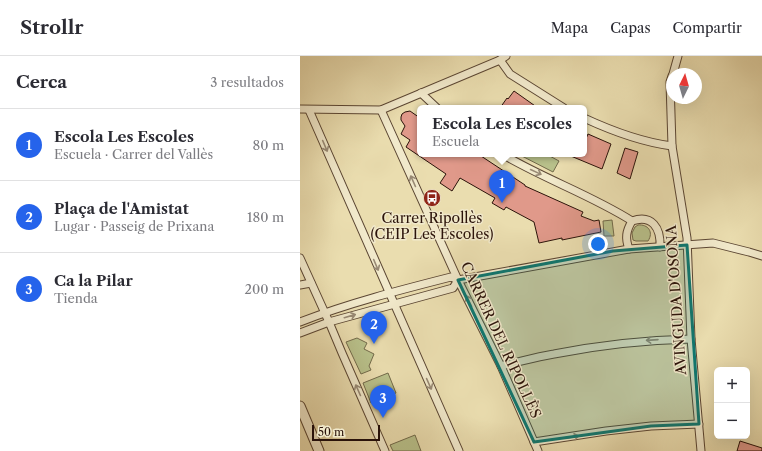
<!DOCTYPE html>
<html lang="es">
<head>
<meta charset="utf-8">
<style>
	:root { --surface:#fff; --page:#f2f2f3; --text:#2b2b33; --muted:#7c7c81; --line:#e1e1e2; --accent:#2563eb }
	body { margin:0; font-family:"Libre Caslon Text",serif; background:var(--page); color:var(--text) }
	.controls { position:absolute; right:12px; bottom:12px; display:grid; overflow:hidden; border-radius:6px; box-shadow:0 4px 16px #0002 }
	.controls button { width:36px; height:36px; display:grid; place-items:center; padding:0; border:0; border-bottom:1px solid var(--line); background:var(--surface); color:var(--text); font:20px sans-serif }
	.compass { position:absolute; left:366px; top:12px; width:36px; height:36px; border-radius:50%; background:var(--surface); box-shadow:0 4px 16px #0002; rotate:5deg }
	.scale { position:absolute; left:12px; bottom:10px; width:68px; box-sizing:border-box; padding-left:4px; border:2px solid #2b130a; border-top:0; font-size:11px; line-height:14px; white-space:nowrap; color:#2b130a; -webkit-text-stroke:3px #f1e9cb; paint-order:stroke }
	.you { position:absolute; left:298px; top:188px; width:14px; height:14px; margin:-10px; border:3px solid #fff; border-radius:50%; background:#1a73e8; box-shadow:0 0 0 6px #1a73e833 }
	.badge { display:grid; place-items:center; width:26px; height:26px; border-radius:50%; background:var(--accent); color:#fff; font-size:13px; font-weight:700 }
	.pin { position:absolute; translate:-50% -33px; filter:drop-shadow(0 1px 2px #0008) }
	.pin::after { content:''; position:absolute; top:21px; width:14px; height:12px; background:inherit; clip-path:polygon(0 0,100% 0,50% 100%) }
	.popup { position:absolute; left:117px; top:49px; width:170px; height:52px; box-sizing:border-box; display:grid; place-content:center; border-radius:6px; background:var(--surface); filter:drop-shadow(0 1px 3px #0005); font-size:13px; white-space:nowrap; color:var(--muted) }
	.popup b { font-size:15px; color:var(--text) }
	.popup::after { content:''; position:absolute; left:50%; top:100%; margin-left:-8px; border:8px solid transparent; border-top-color:var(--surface) }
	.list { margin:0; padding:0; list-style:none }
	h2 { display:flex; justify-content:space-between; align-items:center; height:52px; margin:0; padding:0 16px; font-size:17px }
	h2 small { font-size:13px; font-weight:400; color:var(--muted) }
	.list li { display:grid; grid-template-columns:26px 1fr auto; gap:12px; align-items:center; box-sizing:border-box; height:72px; padding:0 16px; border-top:1px solid var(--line) }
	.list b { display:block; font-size:15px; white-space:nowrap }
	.list p { margin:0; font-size:13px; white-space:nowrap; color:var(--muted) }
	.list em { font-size:13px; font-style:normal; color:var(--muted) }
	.map { position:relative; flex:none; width:462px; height:395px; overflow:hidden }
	header { display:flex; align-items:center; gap:24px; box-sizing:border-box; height:56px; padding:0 20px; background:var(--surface); border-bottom:1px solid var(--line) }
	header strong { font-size:19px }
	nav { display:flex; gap:22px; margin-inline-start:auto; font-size:14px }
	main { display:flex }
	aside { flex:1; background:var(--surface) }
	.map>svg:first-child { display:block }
	.green { fill:#b8c08a; stroke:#726a4a }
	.building { fill:#e0998a; stroke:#2b130a }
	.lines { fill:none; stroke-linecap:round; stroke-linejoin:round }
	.minor-casing { stroke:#5b4633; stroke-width:9 }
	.tertiary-casing { stroke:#5b4633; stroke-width:11 }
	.minor { stroke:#f1e9cb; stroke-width:7 }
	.tertiary { stroke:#f1e9cb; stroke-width:9 }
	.oneway { stroke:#988974 }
	.marked { fill:#0f766e; fill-opacity:0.2; stroke:#0f766e; stroke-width:3; stroke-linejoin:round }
	.labels { text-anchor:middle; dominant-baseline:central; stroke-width:3; stroke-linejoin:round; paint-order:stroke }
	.poi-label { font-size:14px; fill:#2b130a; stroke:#f1e9cb }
	.street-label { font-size:14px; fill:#2b130a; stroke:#f1e9cb }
</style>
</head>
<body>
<header>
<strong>Strollr</strong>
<nav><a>Mapa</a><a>Capas</a><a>Compartir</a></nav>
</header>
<main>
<aside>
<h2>Cerca<small>3 resultados</small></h2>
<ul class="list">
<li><span class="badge">1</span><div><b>Escola Les Escoles</b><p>Escuela · Carrer del Vallès</p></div><em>80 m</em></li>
<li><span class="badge">2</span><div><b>Plaça de l'Amistat</b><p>Lugar · Passeig de Prixana</p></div><em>180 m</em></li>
<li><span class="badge">3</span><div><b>Ca la Pilar</b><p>Tienda</p></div><em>200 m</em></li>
</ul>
</aside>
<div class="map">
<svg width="462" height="395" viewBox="0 0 462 395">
	<rect width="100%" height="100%" fill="#eaddaf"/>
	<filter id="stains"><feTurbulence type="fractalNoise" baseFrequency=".005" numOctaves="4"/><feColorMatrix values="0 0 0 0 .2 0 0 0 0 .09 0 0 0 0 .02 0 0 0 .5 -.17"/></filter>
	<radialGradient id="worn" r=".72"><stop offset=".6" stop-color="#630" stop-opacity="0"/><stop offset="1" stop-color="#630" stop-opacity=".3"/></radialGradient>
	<g class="green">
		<polygon points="218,98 246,98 259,105 253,116"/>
		<polygon points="312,164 314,180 304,180 303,165"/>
		<path d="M 338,169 C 348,168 354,176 348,185 L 336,185 L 333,184 L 332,177 L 335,171 Z"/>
		<polygon points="57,282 67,287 64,293 74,298 69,310 71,314 61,318 46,286"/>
		<polygon points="88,317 96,337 71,347 63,327"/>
		<polygon points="115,379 121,395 93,395 90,389"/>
	</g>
	<g class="building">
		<polygon points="214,35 238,52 200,52 207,42 208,43"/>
		<polygon points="110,55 120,62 120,98 178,98 225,129 225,130 283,156 281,160 294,165 299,164 301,176 262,184 262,182 239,187 234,166 206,151 204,154 192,147 195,142 160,122 152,135 140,127 146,118 106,91 110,84 101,78 105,70 101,64 101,61 102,58 105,56"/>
		<polygon points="288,78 311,88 302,113 266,98 284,98 284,87"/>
		<polygon points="325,92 338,96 330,123 317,117"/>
		<polygon points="440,385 462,392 462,395 437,395"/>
	</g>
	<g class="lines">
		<defs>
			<g id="minor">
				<polyline points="200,4 210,18 264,52"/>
				<polyline points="373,18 378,0"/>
				<polyline points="372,20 370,26 372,90 387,182 391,283 401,395"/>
				<polyline points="121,37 137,52"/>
				<polyline points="0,53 81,54 200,4 206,0"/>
				<polyline points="9,54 159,395"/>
				<polyline points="81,54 158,224 201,310 238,395"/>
				<path d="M 284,62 C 312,75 341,86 372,90"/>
				<path d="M 202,98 C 244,123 291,139 332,165"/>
				<path d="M 329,193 C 325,182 326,175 332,165 C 352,158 361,172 360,191"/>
				<polyline points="0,202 29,266 42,297 85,395"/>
				<polyline points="0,229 11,227"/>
				<path d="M 0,266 C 49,247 100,234 151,221 L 158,224 L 329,193 L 413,187 L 449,196 L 462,200"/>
				<polyline points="0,277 29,266 153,232 158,224"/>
				<path d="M 201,310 C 219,306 236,301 254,298 C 300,289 345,284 391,283"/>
				<polyline points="234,386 306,375 351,370 399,368"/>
			</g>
			<polyline id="tertiary" points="0,350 19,395"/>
		</defs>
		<use href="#minor" class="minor-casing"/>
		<use href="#tertiary" class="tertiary-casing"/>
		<use href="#minor" class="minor"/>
		<use href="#tertiary" class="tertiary"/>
	</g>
	<defs><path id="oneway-shaft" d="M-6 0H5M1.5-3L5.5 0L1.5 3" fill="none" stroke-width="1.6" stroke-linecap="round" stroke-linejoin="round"/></defs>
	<g class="oneway">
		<use href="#oneway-shaft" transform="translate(25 90) rotate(67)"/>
		<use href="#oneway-shaft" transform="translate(236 116) rotate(25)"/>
		<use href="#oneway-shaft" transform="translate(113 125) rotate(-114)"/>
		<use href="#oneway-shaft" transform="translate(76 209) rotate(67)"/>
		<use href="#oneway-shaft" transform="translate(169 245) rotate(-116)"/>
		<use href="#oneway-shaft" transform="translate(50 260) rotate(-16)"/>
		<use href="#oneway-shaft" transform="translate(352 284) rotate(176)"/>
		<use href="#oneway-shaft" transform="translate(129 328) rotate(66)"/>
		<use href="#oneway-shaft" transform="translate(58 334) rotate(-114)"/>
		<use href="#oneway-shaft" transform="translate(273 381) rotate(-10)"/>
	</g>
	<path class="marked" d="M 387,189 L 399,368 L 351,370 L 234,386 L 158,224 L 313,195 Z"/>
	<defs>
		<symbol id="bus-disc" viewBox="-11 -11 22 22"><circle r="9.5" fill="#8f2418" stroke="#f1e9cb"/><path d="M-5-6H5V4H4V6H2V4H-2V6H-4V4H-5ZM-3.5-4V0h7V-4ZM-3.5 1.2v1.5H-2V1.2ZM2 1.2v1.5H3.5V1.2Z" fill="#fff"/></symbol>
	</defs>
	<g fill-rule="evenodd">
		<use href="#bus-disc" x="122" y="132" width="20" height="20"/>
	</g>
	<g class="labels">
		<g class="poi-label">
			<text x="132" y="162">Carrer Ripollès<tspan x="132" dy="16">(CEIP Les Escoles)</tspan></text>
		</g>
		<g class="street-label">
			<text transform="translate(376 244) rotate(-94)">AVINGUDA D'OSONA</text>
			<text transform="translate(201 284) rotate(65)">CARRER DEL RIPOLLÈS</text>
		</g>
	</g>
	<rect width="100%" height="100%" filter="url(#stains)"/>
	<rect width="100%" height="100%" fill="url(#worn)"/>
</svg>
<div class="controls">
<button>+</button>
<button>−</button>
</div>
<svg class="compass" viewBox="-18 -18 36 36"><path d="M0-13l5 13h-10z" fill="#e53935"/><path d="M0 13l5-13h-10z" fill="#7c7c81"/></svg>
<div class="scale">50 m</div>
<div class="you"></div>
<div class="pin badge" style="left:202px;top:147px">1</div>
<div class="popup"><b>Escola Les Escoles</b>Escuela</div>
<div class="pin badge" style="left:74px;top:288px">2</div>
<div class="pin badge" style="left:83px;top:362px">3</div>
</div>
</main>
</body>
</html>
